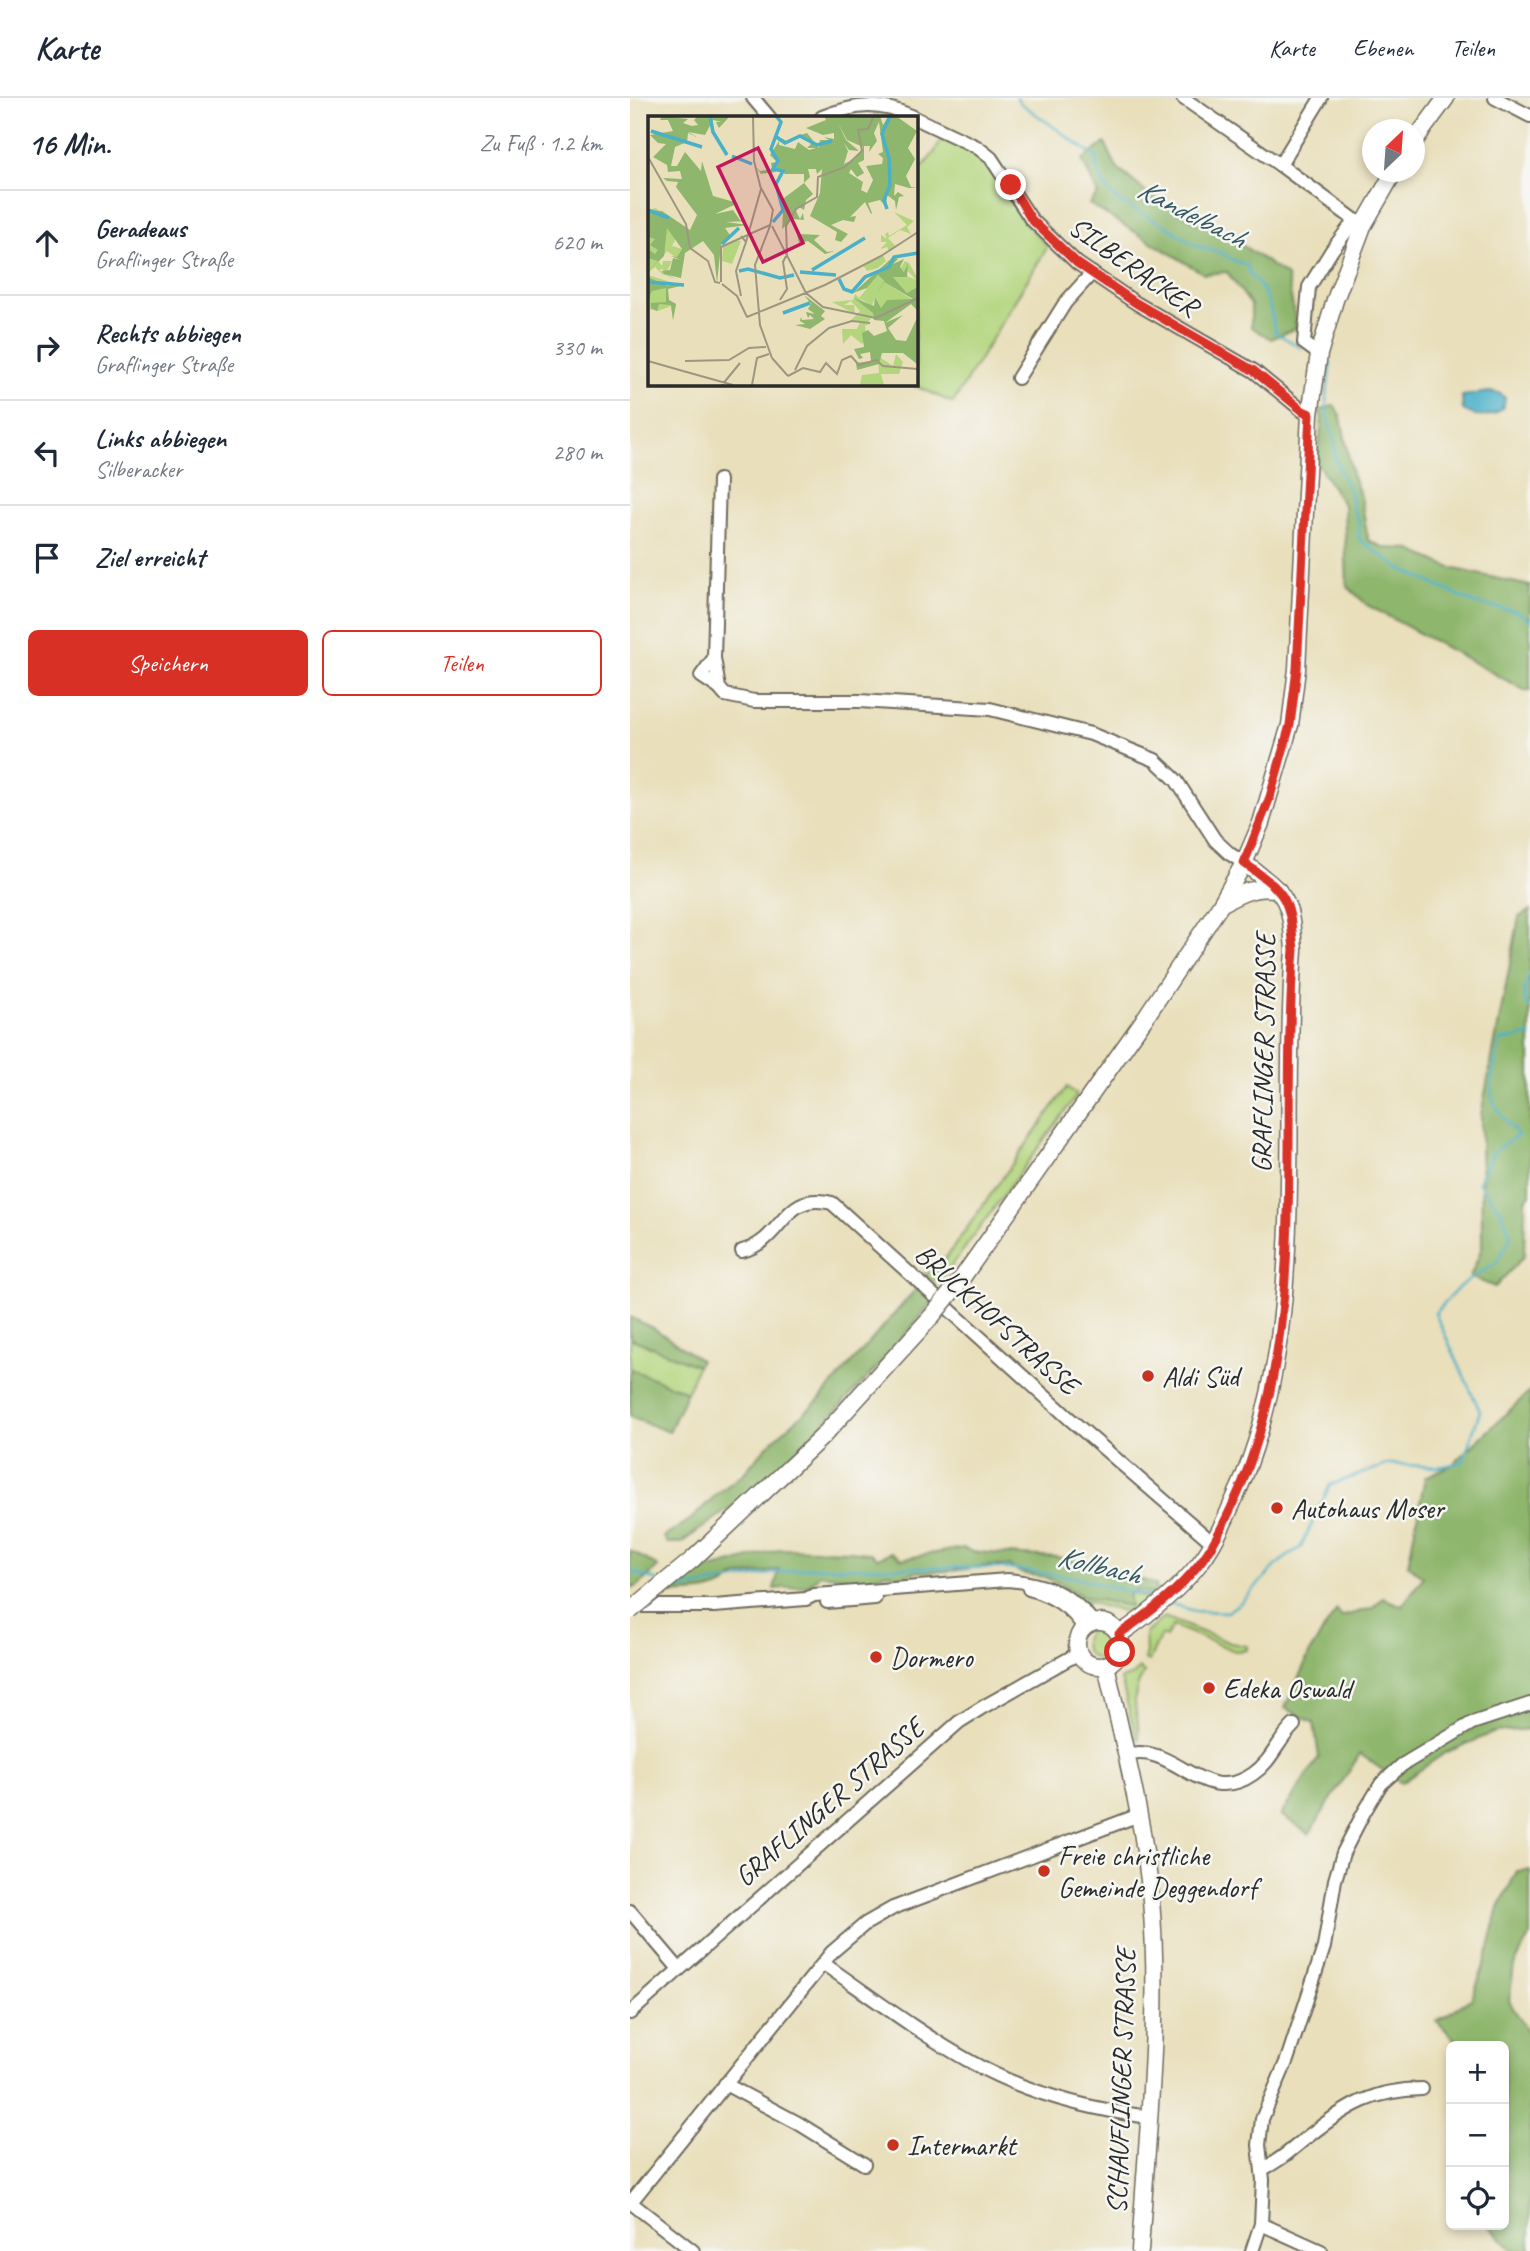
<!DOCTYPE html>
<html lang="de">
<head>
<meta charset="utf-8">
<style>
	:root { --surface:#fff; --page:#f2f2f3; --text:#1f2937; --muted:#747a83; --line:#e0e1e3; --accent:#d93025 }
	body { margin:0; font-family:Caveat,sans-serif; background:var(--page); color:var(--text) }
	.controls { position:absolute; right:21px; bottom:21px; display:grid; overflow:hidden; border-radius:10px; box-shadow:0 4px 10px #0003 }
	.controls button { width:63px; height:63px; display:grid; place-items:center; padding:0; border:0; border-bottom:2px solid var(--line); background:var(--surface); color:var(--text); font:35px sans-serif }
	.compass { position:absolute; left:732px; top:21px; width:63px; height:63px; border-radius:50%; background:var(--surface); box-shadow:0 4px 10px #0003; rotate:25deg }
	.stop { position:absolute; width:21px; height:21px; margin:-16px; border:5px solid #d93025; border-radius:50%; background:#fff }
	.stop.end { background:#d93025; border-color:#fff; box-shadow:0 2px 7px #0008 }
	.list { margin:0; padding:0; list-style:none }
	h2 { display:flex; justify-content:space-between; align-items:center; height:91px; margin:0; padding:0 28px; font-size:30px }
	h2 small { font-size:23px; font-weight:400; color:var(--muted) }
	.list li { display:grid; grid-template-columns:46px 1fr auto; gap:21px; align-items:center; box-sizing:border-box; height:105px; padding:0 28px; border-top:2px solid var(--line) }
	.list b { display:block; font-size:26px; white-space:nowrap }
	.list p { margin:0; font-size:23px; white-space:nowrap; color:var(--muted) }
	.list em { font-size:23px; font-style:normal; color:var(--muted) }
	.actions { display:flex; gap:14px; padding:21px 28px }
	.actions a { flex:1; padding:16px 0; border:2px solid var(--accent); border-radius:10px; text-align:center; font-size:24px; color:var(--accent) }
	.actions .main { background:var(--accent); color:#fff }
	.icon { flex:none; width:38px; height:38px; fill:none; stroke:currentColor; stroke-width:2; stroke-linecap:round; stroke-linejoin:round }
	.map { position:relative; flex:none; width:900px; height:2153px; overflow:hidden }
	header { display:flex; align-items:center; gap:42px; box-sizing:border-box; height:98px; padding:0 35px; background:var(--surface); border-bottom:2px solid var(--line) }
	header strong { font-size:33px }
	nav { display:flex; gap:38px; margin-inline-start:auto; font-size:24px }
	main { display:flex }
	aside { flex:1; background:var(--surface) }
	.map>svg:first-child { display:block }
	.green { fill:#b3d57d; stroke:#6f8054; stroke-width:2 }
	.forest { fill:#8eb66c; stroke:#5c704c; stroke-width:2 }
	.water { fill:#49b0c8; stroke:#3a6e7a; stroke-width:2 }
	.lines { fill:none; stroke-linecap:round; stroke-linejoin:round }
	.stream { stroke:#49b0c8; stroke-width:2.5 }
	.minor-casing { stroke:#6e6a5d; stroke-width:16 }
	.major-casing { stroke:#6e6a5d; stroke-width:19 }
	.minor { stroke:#fff; stroke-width:12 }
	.major { stroke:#fff; stroke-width:16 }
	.major-bridge-casing { stroke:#6e6a5d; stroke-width:19; stroke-linecap:butt }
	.major-bridge { stroke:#fff; stroke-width:16 }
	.route { stroke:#d93025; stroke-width:9 }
	.poi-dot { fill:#c8321e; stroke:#f6f6f2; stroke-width:2.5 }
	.labels { text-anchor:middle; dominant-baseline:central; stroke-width:5; stroke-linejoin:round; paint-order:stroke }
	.street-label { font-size:28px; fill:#2b2b2b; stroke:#f6f6f2 }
	.poi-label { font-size:28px; fill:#2b2b2b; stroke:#f6f6f2; text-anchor:start }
	.water-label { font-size:30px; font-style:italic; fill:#365a62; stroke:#f6f6f2 }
	.inset-river { fill:none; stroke:#49b0c8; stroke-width:3.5 }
	.inset-road { fill:none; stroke:#9d9781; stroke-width:2 }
	.view { fill:#c2185b; fill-opacity:0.15; stroke:#c2185b; stroke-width:3.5 }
	.inset-edge { fill:none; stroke:#2b2b2b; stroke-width:3.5 }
</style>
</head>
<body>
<header>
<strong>Karte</strong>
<nav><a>Karte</a><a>Ebenen</a><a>Teilen</a></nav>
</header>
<main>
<aside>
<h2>16 Min.<small>Zu Fuß · 1.2 km</small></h2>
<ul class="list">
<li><svg class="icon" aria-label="ahead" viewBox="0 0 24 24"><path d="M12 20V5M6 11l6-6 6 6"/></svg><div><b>Geradeaus</b><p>Graflinger Straße</p></div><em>620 m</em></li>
<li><svg class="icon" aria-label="right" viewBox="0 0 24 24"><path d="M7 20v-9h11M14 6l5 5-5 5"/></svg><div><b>Rechts abbiegen</b><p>Graflinger Straße</p></div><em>330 m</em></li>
<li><svg class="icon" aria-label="left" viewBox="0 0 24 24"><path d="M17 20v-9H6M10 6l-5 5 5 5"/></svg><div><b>Links abbiegen</b><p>Silberacker</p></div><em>280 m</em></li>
<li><svg class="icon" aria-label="arrive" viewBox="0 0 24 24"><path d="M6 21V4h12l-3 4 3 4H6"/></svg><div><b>Ziel erreicht</b></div></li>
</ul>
<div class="actions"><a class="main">Speichern</a><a>Teilen</a></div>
</aside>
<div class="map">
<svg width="900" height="2153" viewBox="0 0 900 2153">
	<rect width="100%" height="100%" fill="#f6f6f2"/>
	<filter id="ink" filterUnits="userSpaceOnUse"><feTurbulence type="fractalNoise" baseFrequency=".0143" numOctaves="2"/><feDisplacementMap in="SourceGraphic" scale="14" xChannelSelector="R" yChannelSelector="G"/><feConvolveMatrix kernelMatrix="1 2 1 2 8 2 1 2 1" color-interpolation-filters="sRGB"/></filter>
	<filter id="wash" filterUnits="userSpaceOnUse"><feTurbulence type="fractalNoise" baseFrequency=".00686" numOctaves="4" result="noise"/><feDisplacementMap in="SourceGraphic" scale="28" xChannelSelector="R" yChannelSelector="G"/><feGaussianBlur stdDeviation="1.57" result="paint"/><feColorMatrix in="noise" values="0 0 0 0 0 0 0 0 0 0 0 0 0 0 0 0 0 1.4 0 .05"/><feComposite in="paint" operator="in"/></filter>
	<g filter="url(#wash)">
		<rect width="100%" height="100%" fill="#e9dfbb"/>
		<g class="green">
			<polygon points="314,37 356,62 395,125 418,148 323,305 279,285 285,285 285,78 304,55"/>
			<polygon points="437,989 447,997 309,1185 291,1177 304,1173 310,1168"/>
			<polygon points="0,1240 67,1268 57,1294 0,1271"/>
			<path d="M 433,1487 L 454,1499 L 500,1508 L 498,1494 L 522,1502 C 501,1521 482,1510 458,1504 L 454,1506 L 434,1491 Z"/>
			<polygon points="534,1519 600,1545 617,1548 617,1552 605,1553 543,1528 536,1539 531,1537 519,1563 514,1561 516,1555 515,1536"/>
			<circle cx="470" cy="1545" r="16"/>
			<path d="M 509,1570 L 514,1575 C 497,1603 509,1612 509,1641 L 506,1640 L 491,1581 L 504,1577 Z"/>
		</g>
		<g class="forest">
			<polygon points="475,45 487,70 516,94 567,125 580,125 657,178 667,230 641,241 621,229 621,207 597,174 574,176 459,106 468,96 452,62"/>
			<polygon points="704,307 711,319 722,376 731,399 738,442 754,450 779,451 821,470 900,488 900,592 896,593 737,507 717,488 714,408 687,365 692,320 689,313"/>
			<polygon points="900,812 900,1096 895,1102 894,1158 865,1189 840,1179 852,1150 851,1017 889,819"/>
			<polygon points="287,1190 303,1203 257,1259 184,1336 107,1405 51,1445 37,1445 34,1439 61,1421 87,1396 114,1375 139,1346 190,1301"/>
			<polygon points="0,1219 25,1231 70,1262 67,1268 0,1240"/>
			<polygon points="0,1271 57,1294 39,1334 0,1319"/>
			<polygon points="900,1293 900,1631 865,1634 815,1655 771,1685 730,1656 679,1736 651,1717 689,1659 684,1625 655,1610 681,1552 707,1512 711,1519 742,1510 753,1500 772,1508 793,1479 778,1467 795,1379 822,1367"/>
			<path d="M 333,1450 L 343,1454 L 427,1459 L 481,1470 L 526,1487 L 525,1497 L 508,1492 L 498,1494 L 500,1508 L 454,1499 L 433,1487 L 417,1480 L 391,1475 L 379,1468 L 357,1468 L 321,1473 L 285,1474 L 271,1479 L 257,1474 L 230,1485 L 213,1479 L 190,1476 L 178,1488 L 144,1491 L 149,1472 L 104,1479 C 88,1498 58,1494 35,1496 L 53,1479 L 152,1451 L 220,1453 L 240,1455 L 248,1460 L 261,1454 L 272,1461 Z"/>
			<polygon points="0,1452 28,1469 8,1488 3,1490 0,1487"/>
			<polygon points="900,1772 900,1837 884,1868 879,1903 900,1937 900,2153 884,2153 857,2127 874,2127 874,1948 831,1948 807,1923 842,1900 856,1862 869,1809 887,1773"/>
		</g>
		<path class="water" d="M 858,294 L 869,295 L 875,300 C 874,321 848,321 833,312 L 832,298 Z"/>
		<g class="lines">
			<g class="stream">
				<path d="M 387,0 L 389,4 L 467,60 L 467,71 L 472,83 L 479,94 L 490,104 L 536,128 L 567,148 L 591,155 L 603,162 L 617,167 C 621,183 625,179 632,191 C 639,203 643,220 645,234 L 671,250"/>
				<polyline points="697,262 701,264 696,301 698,322 705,344 705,358 711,376 720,393 723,411 729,424 729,441 767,469 844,505 884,513 895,518 900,523"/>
				<polyline points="900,875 894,894 896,907 900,909"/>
				<polyline points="0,1473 28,1483"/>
				<polyline points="41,1487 51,1491 182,1469 372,1470 443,1479 526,1500"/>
				<path d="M 539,1505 L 564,1513 L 597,1514 L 610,1505 L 650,1464 L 671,1449 L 700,1387 L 759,1366 L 809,1369 L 833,1364 L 850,1313 L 805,1215 L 830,1188 L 866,1165 L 881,1139 L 871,1112 L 848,1085 L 864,1053 L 888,1037 C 851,997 860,993 870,943 L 900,937"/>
			</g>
		</g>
	</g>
	<g filter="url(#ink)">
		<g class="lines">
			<defs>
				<g id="minor">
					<polyline points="123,0 139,19"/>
					<polyline points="553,0 650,67 733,128"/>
					<polyline points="865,0 900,18"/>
					<path d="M 192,19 C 227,5 249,4 284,19"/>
					<polyline points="285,20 347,49 361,60 401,121 447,165 506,205 624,273 673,313 680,316"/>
					<polyline points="650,67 691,0"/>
					<polyline points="689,256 674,245 679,189 702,152 725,122"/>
					<polyline points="388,280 435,205 462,175"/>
					<polyline points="89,382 84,560 89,590 95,597 124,603 229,603 360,611 461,636 525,662 546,682 585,742 600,756 614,765"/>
					<polyline points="84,560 71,578 89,590"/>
					<path d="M 112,1153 C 155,1142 152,1092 202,1105 L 441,1322 L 583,1445"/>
					<path d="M 399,1491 C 423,1498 441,1509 454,1530"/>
					<polyline points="197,1504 245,1500"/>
					<path d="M 4,1508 L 84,1508 L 176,1501 L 184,1497 L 200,1496 L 377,1482 C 413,1485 441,1495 463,1524"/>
					<path d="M 497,1657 C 544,1643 573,1711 623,1676 C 642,1663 648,1642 664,1627"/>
					<polyline points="0,1813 49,1871"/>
					<path d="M 194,1866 C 240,1898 292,1937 341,1964 C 394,1994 459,2011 519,2019"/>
					<polyline points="0,1915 329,1624 353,1609 449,1555"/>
					<polyline points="95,1986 168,2025 234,2066"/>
					<path d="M 632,2071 C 651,2063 664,2049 680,2037 C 718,2007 743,1992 792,1991"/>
					<polyline points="0,2104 63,2153"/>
					<polyline points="1,2104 202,1854 235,1826 263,1810 509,1717"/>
					<polyline points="631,2126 691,2153"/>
					<polyline points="622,2153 631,2126 633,2082 629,2047 632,2021 657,1962 694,1849 705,1782 713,1755 733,1716 751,1686 772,1667 842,1625 900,1606"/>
				</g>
				<g id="major">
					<polyline points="785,42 816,0"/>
					<path d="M 591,806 C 611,795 626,787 648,792"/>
					<polyline points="327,1187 513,923 591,806 614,765 631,725 660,627 667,571 680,316 689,256 705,202 733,128 764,74"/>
					<polyline points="63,1461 192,1339 302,1218"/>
					<circle cx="469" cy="1546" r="22"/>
					<path d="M 490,1536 C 519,1516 547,1494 569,1466 C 583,1449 593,1427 602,1406 C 682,1240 650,1031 664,852 C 660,799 657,797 614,765"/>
					<path d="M 476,1567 C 493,1645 514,1722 521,1802 C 531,1919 517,2036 510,2153"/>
				</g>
			</defs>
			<use href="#minor" class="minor-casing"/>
			<use href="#major" class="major-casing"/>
			<use href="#minor" class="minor"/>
			<use href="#major" class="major"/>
			<defs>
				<g id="major-bridge">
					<polyline points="302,1218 327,1187"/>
					<polyline points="0,1513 63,1461"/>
				</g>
			</defs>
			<use href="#major-bridge" class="major-bridge-casing"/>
			<use href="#major-bridge" class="major-bridge"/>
		</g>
	</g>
	<g class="lines" filter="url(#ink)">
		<path class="route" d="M 381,87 L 401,121 L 447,165 L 506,205 L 624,273 L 673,313 L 680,316 L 667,571 L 660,627 L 640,699 L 614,765 C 658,796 659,799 664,852 C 649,1031 682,1239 603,1406 C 593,1427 583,1449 569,1466 C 547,1494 519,1516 489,1536 L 492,1544 L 490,1554"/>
	</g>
	<g class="poi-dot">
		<circle cx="518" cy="1278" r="7"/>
		<circle cx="647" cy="1410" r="7"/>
		<circle cx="246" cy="1559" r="7"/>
		<circle cx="579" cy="1590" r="7"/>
		<circle cx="414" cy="1773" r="7"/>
		<circle cx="263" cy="2047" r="7"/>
	</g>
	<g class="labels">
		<g class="street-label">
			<text transform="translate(504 168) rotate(35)">SILBERACKER</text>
			<text transform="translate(633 955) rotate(-89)">GRAFLINGER STRASSE</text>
			<text transform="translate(367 1221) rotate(42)">BRUCKHOFSTRASSE</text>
			<text transform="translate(199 1704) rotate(-41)">GRAFLINGER STRASSE</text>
			<text transform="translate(491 1983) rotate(-88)">SCHAUFLINGER STRASSE</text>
		</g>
		<g class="poi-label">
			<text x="532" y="1278">Aldi Süd</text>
			<text x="661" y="1410">Autohaus Moser</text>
			<text x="260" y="1559">Dormero</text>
			<text x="593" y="1590">Edeka Oswald</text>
			<text x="428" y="1757">Freie christliche<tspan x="428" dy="32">Gemeinde Deggendorf</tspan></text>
			<text x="277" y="2047">Intermarkt</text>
		</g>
		<g class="water-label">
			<text transform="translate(562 115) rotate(27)">Kandelbach</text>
			<text transform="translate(469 1467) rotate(13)">Kollbach</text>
		</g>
	</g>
	<g transform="translate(18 18)">
		<rect width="270" height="270" fill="#e9dfbb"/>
		<path d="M 8,92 L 30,118 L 24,130 L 34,133 L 33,145 L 19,135 L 11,146 L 14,150 L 15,145 L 24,145 L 18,157 L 14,153 L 11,154 L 28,163 L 14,158 L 7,151 L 0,157 L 0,94 ZM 246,96 L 266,105 L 259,111 L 263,118 L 252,114 L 240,122 L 248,131 L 235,139 L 238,145 L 230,152 L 219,155 L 215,149 L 241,135 L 239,131 L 232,133 L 239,126 L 233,126 L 233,119 L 239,123 L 237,118 L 240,116 L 241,120 L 259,109 ZM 86,124 L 93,125 L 84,148 L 74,145 L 75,130 ZM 257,145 L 261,147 L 269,161 L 269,171 L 259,177 L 245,161 L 254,158 L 268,164 L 259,154 L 260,147 L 257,156 L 252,153 ZM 0,159 L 29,168 L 20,172 L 20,184 L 28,188 L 25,204 L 23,190 L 10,195 L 0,193 ZM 230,159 L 236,166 L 265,184 L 245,191 L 253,185 L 238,186 L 233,192 L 227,181 L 224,190 L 211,182 ZM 207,178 L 227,198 L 220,206 L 202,205 L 212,195 L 203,185 L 196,189 L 206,189 L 207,198 L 184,186 L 205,184 ZM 212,206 L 221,208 L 217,210 L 219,223 L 214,228 L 203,219 L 195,228 L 194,213 L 209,213 ZM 248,238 L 255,246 L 251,258 L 233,258 L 236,269 L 212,269 L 214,259 L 231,257 L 230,240 L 245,250 Z" fill="#b3d57d"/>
		<path d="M 14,0 L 40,3 L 35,7 L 44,10 L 50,9 L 46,4 L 50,0 L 82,0 L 71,12 L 68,6 L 74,6 L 65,4 L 57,19 L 40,16 L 49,21 L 40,17 L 39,26 L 27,31 L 23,50 L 29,50 L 37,36 L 53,55 L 54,45 L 65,80 L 90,87 L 67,98 L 85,94 L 92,104 L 99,105 L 78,106 L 100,109 L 77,112 L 82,119 L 73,129 L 69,167 L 66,139 L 55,125 L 37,137 L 33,162 L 16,158 L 14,155 L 22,154 L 25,142 L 33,144 L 23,140 L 29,141 L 34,133 L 19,112 L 16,140 L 0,155 L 10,145 L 0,142 L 0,133 L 7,138 L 10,134 L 2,129 L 7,123 L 0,121 L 0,94 L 14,95 L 42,114 L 49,99 L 28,71 L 30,66 L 19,65 L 15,62 L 34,63 L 32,55 L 20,56 L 19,49 L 5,41 L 18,28 L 10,27 L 2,19 L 25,15 L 20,4 L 12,4 ZM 176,0 L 232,0 L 235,9 L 241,0 L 248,0 L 269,15 L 260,32 L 267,43 L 258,60 L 263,71 L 269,72 L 261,72 L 247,68 L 246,80 L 250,76 L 256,80 L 251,81 L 248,94 L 247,85 L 239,79 L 238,91 L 232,84 L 220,87 L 224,97 L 223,98 L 217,86 L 202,101 L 208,100 L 206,106 L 195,104 L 183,109 L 200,118 L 193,126 L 187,124 L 189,116 L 162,100 L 172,77 L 174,53 L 169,58 L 168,53 L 160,53 L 162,61 L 156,67 L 156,58 L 137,58 L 127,51 L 128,56 L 113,58 L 107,50 L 112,55 L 124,53 L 123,47 L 129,46 L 122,39 L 133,22 L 140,26 L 131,25 L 131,29 L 147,33 L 150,26 L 161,34 L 168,32 L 159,32 L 163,28 L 158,21 L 149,20 L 159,17 L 171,32 L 172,24 L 181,24 L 176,21 L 186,23 L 186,17 L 175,19 L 158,12 L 178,4 ZM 231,6 L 235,36 L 230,38 L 235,42 L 234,48 L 218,50 L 225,64 L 219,77 L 213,74 L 215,66 L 201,57 L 203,53 L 209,61 L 216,57 L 210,47 L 216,44 L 216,30 L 222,30 L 221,36 L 229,25 L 226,17 ZM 190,7 L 199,24 L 215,31 L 208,42 L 196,48 L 200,35 L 196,27 L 201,34 L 211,35 L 198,24 ZM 156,67 L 165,78 L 158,84 L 156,94 L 151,91 L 148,95 L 152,103 L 155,97 L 156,104 L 145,103 L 134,113 L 136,82 ZM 147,110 L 151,118 L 172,119 L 166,124 L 179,136 L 187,135 L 177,138 L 160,125 L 151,127 ZM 245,141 L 250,143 L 245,148 L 256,143 L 252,151 L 256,156 L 260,147 L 259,161 L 245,161 L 259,177 L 269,171 L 269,194 L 263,188 L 237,207 L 255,199 L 240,212 L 248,224 L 258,225 L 269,202 L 269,248 L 255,237 L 234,237 L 231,248 L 209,254 L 208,247 L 223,245 L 222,236 L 212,238 L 215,242 L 211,243 L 206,233 L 216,231 L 214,217 L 220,214 L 226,220 L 239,215 L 236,205 L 226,204 L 225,197 L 206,182 L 226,190 L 227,181 L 233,192 L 239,184 L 265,183 L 236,166 L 228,179 L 236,165 L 230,159 L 219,172 L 205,177 ZM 0,161 L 19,170 L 36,169 L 20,173 L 21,184 L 28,188 L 25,204 L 23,189 L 11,188 L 9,195 L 3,192 L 3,187 L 18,186 L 18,172 L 4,175 L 0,184 ZM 156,179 L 177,195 L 173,200 L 177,203 L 162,213 L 147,209 L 157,208 L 152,205 L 153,201 L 154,204 L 166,203 L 162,199 L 160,202 L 158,196 L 167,198 L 160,193 L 163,188 Z" fill="#8eb66c" fill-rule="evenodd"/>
		<path class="inset-river" d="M 62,0 L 65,16 L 79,39M 3,15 L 54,31M 127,20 L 137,27 L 152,20 L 169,29 L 184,25M 84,40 L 104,48M 239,93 L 236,84 L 242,69 L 241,42 L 234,18 L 242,0M 0,94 L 21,102M 125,106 L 135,94 L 128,68 L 135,55 L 125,53 L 130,45 L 123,33 L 133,6 L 128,0M 74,128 L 91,112M 164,154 L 217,122M 91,155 L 100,153 L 132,162 L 146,159M 152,156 L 188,159M 191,163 L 196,173 L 204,176 L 217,161 L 241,151 L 246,141 L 270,137M 0,166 L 36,169M 135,197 L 162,187"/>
		<path class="inset-road" d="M 0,41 L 38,108 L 42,132 L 60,145 L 67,166 L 72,167M 113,72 L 125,94 L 122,110M 122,110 L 107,149 L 112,209 L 124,242M 124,110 L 158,177 L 175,191 L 228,202 L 270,182M 93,120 L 98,126 L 113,73 L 106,45 L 105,0M 139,139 L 138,110 L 148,93 L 169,81 L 170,61 L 197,51 L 214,35 L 210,14 L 220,13 L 226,0M 233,140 L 270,116M 73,166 L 73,131 L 122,109M 74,168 L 89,180 L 99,201M 93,180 L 88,155 L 98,126M 132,184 L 139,173 L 135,146 L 138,140M 99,201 L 177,169 L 233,140M 124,242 L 140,260M 0,245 L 35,255M 37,245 L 81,244 L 101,232 L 118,231M 147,254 L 159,230 L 181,212 L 204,205 L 222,207M 35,255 L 85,269M 140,260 L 155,252 L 172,256 L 178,247 L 189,258 L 194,244 L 203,240 L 211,249 L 228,244 L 235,250 L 270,253M 74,269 L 92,247M 104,269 L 109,242 L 121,238"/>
		<path class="view" d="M 110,32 L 155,127 L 115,146 L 70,51 Z"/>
		<rect width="270" height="270" class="inset-edge"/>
	</g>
</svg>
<div class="controls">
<button>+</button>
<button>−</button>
<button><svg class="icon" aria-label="locate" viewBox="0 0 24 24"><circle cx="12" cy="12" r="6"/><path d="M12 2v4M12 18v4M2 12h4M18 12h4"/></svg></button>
</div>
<svg class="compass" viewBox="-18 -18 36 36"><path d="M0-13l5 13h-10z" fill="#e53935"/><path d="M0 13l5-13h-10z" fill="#747a83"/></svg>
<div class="stop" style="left:490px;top:1554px"></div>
<div class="stop end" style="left:381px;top:87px"></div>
</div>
</main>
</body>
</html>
